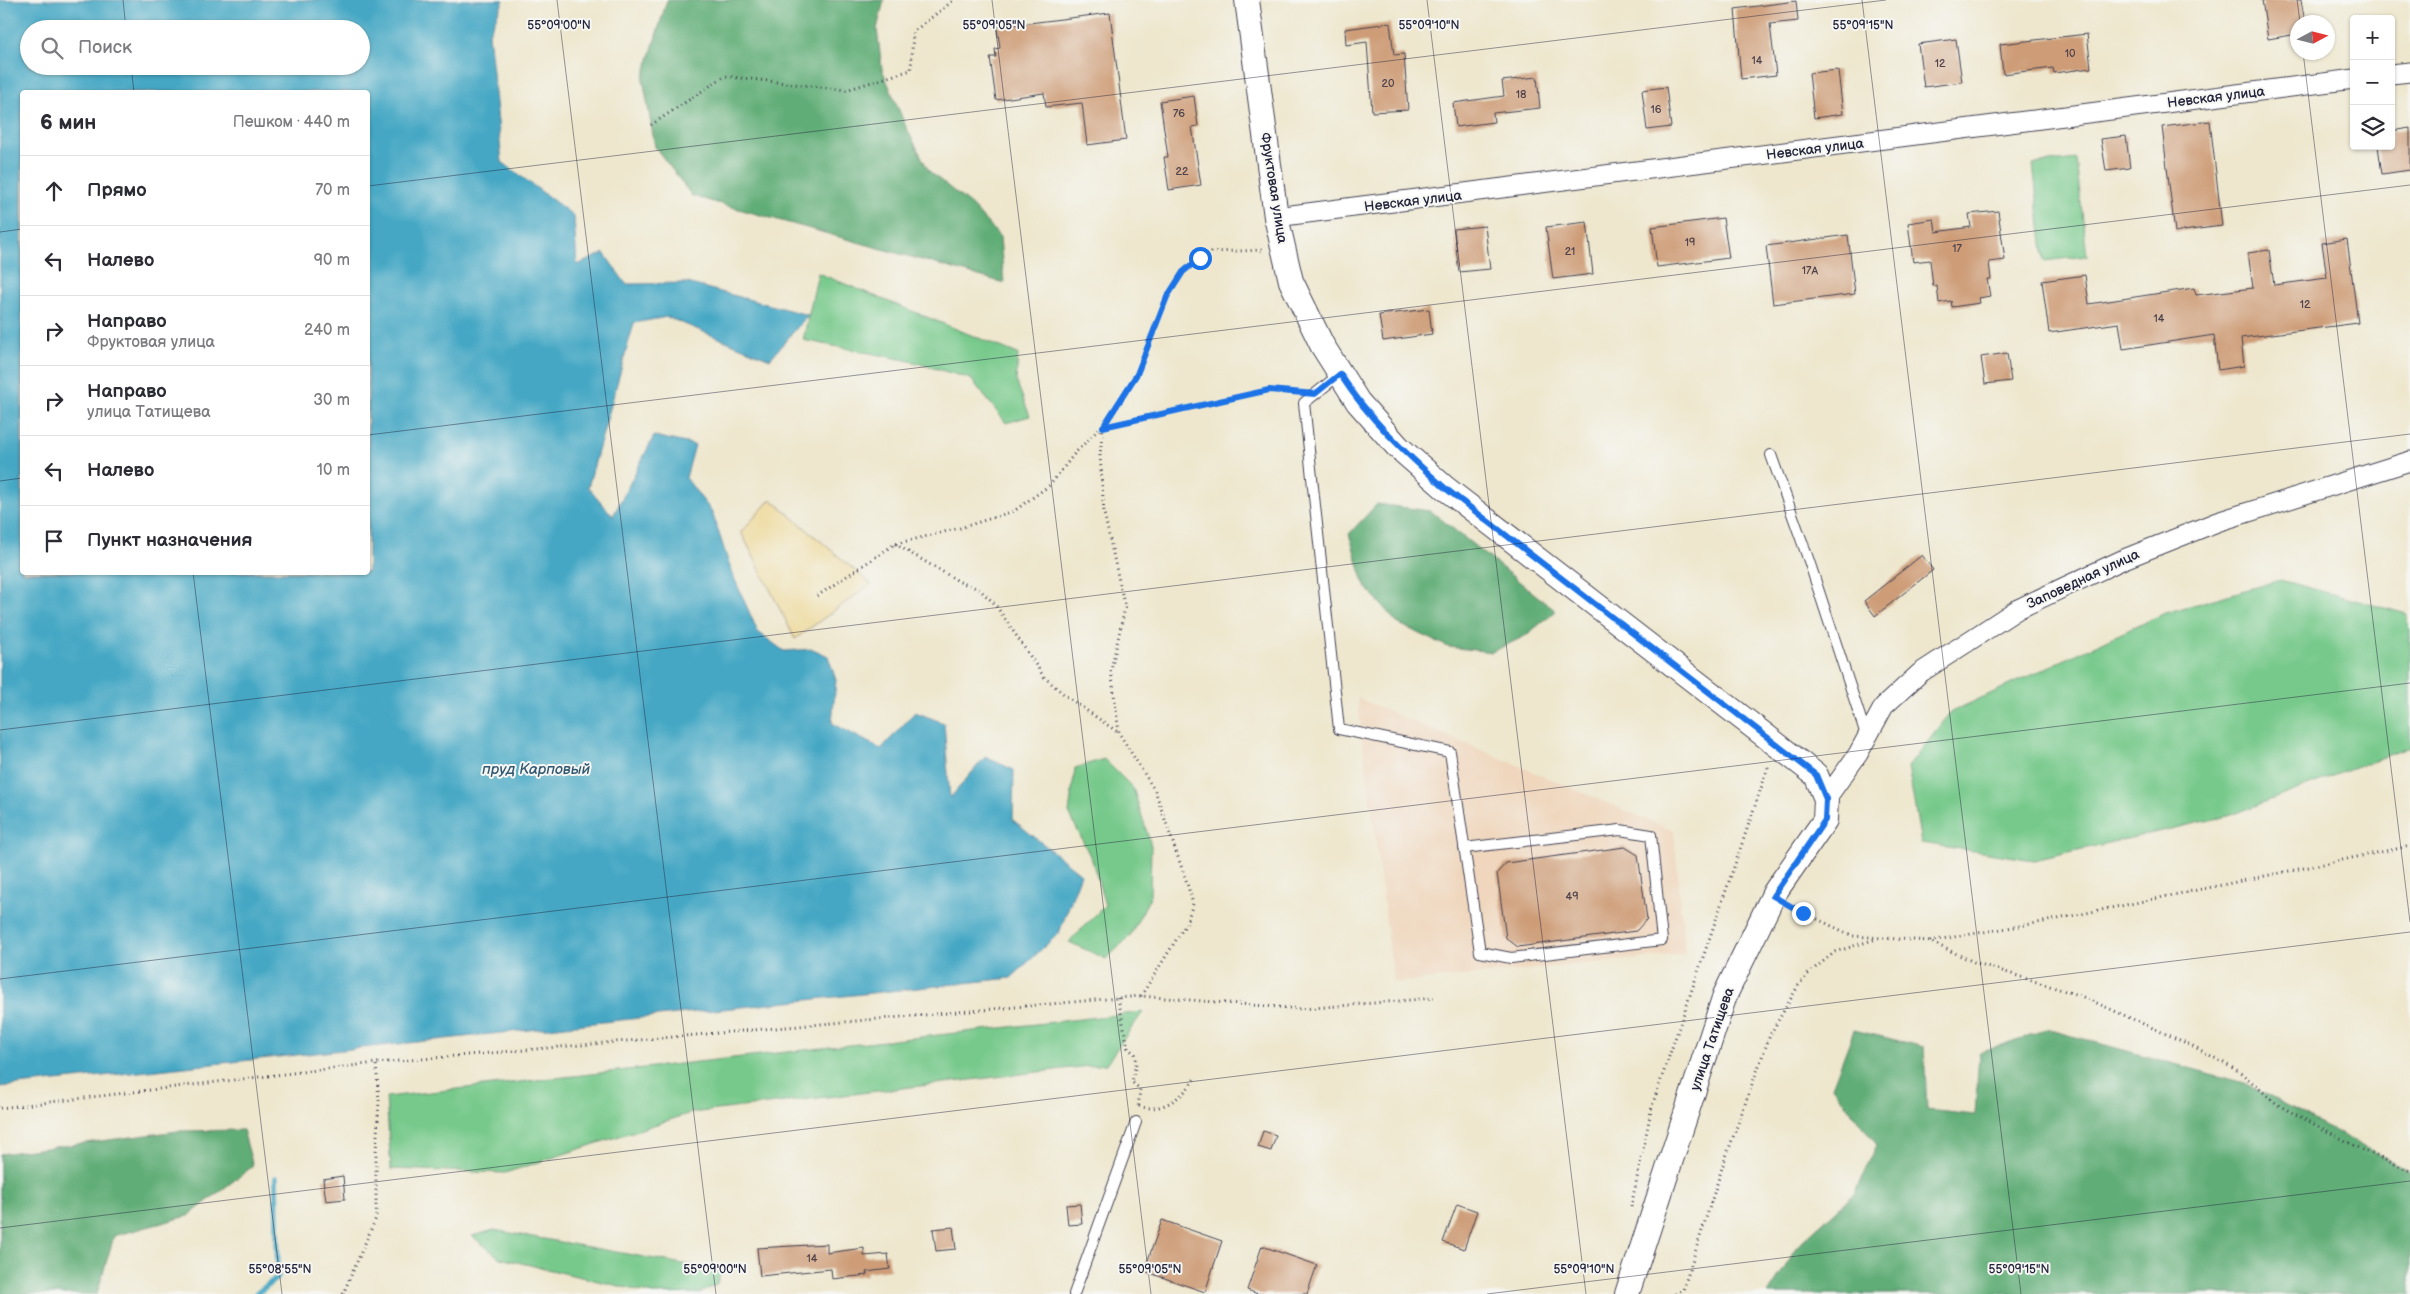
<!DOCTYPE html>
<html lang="ru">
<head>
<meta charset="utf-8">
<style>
	:root { --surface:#fff; --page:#f2f2f3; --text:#2b2b33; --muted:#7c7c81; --line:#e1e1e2 }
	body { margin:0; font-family:"Balsamiq Sans",sans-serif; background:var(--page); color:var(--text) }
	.controls { position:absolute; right:15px; top:15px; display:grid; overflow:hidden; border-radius:5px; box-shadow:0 1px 4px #0004 }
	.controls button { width:45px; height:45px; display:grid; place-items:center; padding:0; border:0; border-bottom:1px solid var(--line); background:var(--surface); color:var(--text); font:25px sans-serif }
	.compass { position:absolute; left:2290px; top:15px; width:45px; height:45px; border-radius:50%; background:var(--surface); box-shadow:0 1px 4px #0004; rotate:83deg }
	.stop { position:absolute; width:15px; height:15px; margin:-11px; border:4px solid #1a73e8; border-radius:50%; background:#fff }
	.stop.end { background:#1a73e8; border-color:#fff; box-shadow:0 1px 5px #0008 }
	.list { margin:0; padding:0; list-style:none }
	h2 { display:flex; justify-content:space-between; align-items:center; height:65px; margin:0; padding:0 20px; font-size:21px }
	h2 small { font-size:16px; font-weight:400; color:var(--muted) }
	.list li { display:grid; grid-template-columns:32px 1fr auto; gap:15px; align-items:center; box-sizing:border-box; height:70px; padding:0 20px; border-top:1px solid var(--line) }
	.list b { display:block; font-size:19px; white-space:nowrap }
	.list p { margin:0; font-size:16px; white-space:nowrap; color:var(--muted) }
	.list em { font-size:16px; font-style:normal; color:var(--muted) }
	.icon { flex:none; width:28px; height:28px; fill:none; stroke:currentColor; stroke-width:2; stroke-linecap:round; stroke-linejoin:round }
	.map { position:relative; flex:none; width:2410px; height:1294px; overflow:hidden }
	.search { position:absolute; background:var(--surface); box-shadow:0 1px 4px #0004; left:20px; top:20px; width:350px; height:55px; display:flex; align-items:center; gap:12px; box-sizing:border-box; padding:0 18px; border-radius:28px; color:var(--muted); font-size:19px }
	.panel { position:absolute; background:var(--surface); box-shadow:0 1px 4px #0004; left:20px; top:90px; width:350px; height:485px; border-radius:5px }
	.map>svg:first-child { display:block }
	.built { fill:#efd6bc }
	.green { fill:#77c98b; stroke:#4c7663 }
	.forest { fill:#61ad77; stroke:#426859 }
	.sand { fill:#eeda9e; stroke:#887e6c }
	.water { fill:#44a7c4; stroke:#336480; fill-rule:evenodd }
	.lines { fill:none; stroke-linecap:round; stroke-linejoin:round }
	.stream { stroke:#44a7c4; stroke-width:5.5 }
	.building { fill:#ce9d78 }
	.service-casing { stroke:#414051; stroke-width:12 }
	.minor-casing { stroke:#414051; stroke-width:21 }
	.tertiary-casing { stroke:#414051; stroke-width:26 }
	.path { stroke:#414051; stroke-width:3; stroke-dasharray:1 4; stroke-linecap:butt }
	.service { stroke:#fff; stroke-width:10 }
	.minor { stroke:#fff; stroke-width:19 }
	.tertiary { stroke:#fff; stroke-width:24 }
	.route { stroke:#1a73e8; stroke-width:6 }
	.ticks { fill:none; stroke:#22223b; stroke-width:1; stroke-opacity:0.45 }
	.labels { text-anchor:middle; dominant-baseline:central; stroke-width:4; stroke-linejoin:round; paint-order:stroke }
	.number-label { font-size:11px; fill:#4d414a }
	.street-label { font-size:14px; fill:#22223b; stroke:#f6f6f2 }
	.water-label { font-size:15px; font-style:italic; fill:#305772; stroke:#f6f6f2 }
	.ticks-label { font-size:12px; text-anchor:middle; fill:#22223b; stroke:#f6f6f2; stroke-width:4; stroke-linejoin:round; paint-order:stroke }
</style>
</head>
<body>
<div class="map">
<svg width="2410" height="1294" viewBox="0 0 2410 1294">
	<rect width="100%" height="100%" fill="#f6f6f2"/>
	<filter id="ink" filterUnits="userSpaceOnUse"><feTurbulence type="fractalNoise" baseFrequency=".02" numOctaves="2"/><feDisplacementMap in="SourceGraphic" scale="10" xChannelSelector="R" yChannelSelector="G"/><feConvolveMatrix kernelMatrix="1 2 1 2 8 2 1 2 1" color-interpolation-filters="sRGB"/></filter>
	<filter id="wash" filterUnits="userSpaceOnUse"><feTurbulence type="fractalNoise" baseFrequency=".0096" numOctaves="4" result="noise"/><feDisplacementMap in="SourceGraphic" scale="20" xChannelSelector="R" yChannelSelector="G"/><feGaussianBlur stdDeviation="1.12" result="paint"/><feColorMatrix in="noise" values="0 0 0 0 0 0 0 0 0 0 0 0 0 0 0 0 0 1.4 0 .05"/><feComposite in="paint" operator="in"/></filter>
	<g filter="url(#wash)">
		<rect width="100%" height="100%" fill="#eee7ce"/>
		<polygon class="built" points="1357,698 1674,831 1685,954 1394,983"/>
		<g class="green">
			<polygon points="2076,159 2087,256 2044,261 2033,164"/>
			<polygon points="818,273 1018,354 1016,381 1030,416 1006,423 971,379 910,361 803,340"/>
			<polygon points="2280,580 2407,614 2410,629 2410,747 2228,816 2034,860 1921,843 1908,767 1951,712 2165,613"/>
			<polygon points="1104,759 1133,788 1151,845 1150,897 1130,936 1106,959 1069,942 1105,905 1092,860 1069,813 1075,768"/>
			<polygon points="1143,1012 1106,1064 691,1113 505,1173 391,1169 386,1097"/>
			<polygon points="494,1230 722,1271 716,1285 700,1293 653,1294 500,1258 472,1236"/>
		</g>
		<g class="forest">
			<polygon points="667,0 884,0 877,29 882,69 906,127 929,171 972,206 1000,237 1004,283 692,196 655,147 643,79"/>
			<polygon points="1377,504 1431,511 1556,611 1525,636 1492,652 1448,647 1397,623 1365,586 1349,534"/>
			<polygon points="2047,1029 2244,1083 2410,1171 2410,1294 1768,1294 1801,1242 1854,1194 1877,1145 1832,1087 1854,1030 1924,1047 1927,1110 1975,1115 1979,1053"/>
			<polygon points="243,1130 253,1166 188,1216 114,1236 97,1294 0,1294 0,1154 178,1131"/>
		</g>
		<polygon class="sand" points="771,499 871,584 795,639 741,532"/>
		<path class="water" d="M 0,0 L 504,0 L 489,33 L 502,162 L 574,216 L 577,265 L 604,253 L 626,284 L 687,283 L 808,315 L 770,359 L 667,317 L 634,323 L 588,487 L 613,516 L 654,436 L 695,445 L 686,478 L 712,512 L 732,573 L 758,632 L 784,651 L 813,649 L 828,656 L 836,680 L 832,723 L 881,749 L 915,712 L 944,723 L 950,798 L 985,757 L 1014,770 L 1013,820 L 1081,874 L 1059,933 L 1011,978 L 0,1087 ZM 29,29 L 361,29 L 361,66 L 29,66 ZM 22,92 L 368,92 L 368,572 L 22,572 Z"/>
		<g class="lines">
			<polyline class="stream" points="256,1294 278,1277 276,1178"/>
		</g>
		<g id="blocks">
			<g class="building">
				<polygon points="2262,0 2301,0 2305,22 2298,22 2298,34 2268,39"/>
				<polygon points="1796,1 1798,21 1770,24 1776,75 1741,79 1735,9"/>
				<polygon points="1110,13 1126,140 1087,145 1082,103 1046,107 1044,93 996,100 990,57 996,57 995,49 1000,48 997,27"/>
				<polygon points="1390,23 1394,55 1404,54 1408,110 1372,112 1367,42 1346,45 1345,29"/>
				<polygon points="2087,34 2091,68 2054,73 2053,68 2003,74 2000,44"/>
				<polygon points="1956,39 1962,82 1924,87 1918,44"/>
				<polygon points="1838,70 1843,114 1814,118 1809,73"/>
				<polygon points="1537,77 1540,108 1493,113 1494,122 1456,127 1453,103 1504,96 1502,81"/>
				<polygon points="1666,87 1671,127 1647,130 1642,90"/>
				<polygon points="1194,96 1198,126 1192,127 1201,185 1169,190 1164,157 1168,157 1160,101"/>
				<polygon points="2210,121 2222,226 2175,232 2162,127"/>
				<polygon points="2410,128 2410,170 2382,174 2378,146 2391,146 2391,131"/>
				<polygon points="2126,136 2130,168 2106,171 2101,139"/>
				<polygon points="1998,211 2005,260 1989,262 1991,279 1987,279 1990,296 1979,298 1980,303 1952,307 1951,301 1939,303 1937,286 1933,286 1930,260 1913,262 1908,223 1934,219 1936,232 1971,227 1969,214"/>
				<polygon points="1723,218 1729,258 1657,267 1652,227"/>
				<polygon points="1587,222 1593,274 1553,279 1546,227"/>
				<polygon points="1485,226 1490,269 1459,272 1454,229"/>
				<polygon points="1848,235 1855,294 1773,304 1766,246"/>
				<polygon points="2347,239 2358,323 2241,338 2244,366 2218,370 2214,335 2123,349 2119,323 2049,333 2042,281 2085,275 2089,304 2194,288 2196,295 2253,288 2248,253 2269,250 2274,285 2327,278 2322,243"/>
				<polygon points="1429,309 1432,334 1383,341 1379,315"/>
				<polygon points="2007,353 2011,381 1985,384 1981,357"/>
				<polygon points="1922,555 1933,570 1875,616 1864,601"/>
				<polygon points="1625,847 1638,855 1647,919 1636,931 1518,947 1506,938 1497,873 1506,863"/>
				<polygon points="1263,1131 1276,1135 1271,1151 1258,1147"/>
				<polygon points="343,1176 345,1199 326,1201 323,1179"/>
				<polygon points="1080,1204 1082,1224 1068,1225 1066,1205"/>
				<polygon points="1457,1204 1477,1211 1464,1249 1443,1242"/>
				<polygon points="1162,1220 1222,1241 1205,1292 1144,1271"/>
				<polygon points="953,1227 956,1249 936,1251 933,1229"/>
				<polygon points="827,1244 827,1253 864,1248 864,1256 888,1254 890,1269 866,1272 867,1275 832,1279 831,1269 760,1276 757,1248"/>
				<polygon points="1262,1246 1317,1265 1307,1294 1258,1294 1247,1290"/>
			</g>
		</g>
	</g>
	<g filter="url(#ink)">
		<use href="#blocks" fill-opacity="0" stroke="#414051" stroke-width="1"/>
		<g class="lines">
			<defs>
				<g id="service">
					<polyline points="1340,374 1304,403 1339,729 1450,752 1480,952 1511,958 1662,940 1651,835 1620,830 1464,848"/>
					<polyline points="1771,455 1809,561 1867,738"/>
					<polyline points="1074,1294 1136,1122"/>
				</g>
				<g id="minor">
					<polyline points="2391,74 2410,72"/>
					<polyline points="1276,217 2354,79"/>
					<polyline points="1826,799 1858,754 1884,706 1920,673 2018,609 2124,559 2217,522 2410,461"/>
				</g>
				<polyline id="tertiary" points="1247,0 1276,217 1291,281 1322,345 1358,402 1398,447 1445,488 1816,775 1826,799 1825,820 1775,892 1725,995 1627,1294"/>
			</defs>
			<use href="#service" class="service-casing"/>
			<use href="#minor" class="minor-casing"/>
			<use href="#tertiary" class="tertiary-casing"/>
			<g class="path">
				<polyline points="651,125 725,76 846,90 911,70 913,32 954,0"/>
				<polyline points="895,544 960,582 979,589 995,604 1044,677 1066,696 1119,733"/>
				<polyline points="817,596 895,544 960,528 1014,511 1050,485 1075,453 1110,418 1137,374 1167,297 1183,272 1200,258 1211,252 1264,250"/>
				<polyline points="1790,906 1853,936 1929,941 1974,962 2081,996 2193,1046 2240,1072 2278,1105 2363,1150 2410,1171"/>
				<polyline points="1930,941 2043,922 2410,846"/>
				<polyline points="1141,996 1186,924 1193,904 1187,883 1155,791 1119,733 1111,670 1125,608 1104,513 1100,455 1103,427 1269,390 1294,392"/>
				<polyline points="1118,998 1128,1048 1135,1054 1136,1063 1132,1082 1140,1089 1138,1109"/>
				<path d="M 1139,1106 C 1160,1114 1184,1097 1194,1079"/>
				<polyline points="0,1108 376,1063 1141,996 1302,1009 1434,998"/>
				<polyline points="1631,1207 1652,1106 1769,765"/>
				<polyline points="343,1294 376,1218 376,1153 379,1100 376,1063"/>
				<polyline points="1675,1294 1683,1290 1723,1165 1770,1035 1798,986 1810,972 1835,952 1876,939"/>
			</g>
			<use href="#service" class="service"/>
			<use href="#minor" class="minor"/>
			<use href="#tertiary" class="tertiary"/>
		</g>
	</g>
	<g class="lines" filter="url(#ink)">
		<path class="route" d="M 1200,258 L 1183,272 L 1167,297 L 1137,374 L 1103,427 L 1269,390 L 1315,394 L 1340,374 C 1369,419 1405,453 1445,488 L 1816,775 L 1826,799 L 1825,820 L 1773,896 L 1803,913"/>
	</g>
	<path class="ticks" d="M 123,0 L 126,29M 557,0 L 716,1294M 992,0 L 1151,1294M 1427,0 L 1586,1294M 1862,0 L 2021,1294M 2297,0 L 2300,22M 2303,52 L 2410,922M 131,66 L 134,92M 368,186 L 1886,0M 0,232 L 22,229M 368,435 L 2410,185M 0,481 L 22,478M 193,572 L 282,1294M 0,730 L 2410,434M 0,979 L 2410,683M 0,1228 L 2410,932M 1487,1294 L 2410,1181"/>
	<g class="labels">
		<g class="number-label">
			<text x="2070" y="53">10</text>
			<text x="1757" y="60">14</text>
			<text x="1940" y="63">12</text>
			<text x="1388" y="83">20</text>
			<text x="1521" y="94">18</text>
			<text x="1656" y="109">16</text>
			<text x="1179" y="113">76</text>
			<text x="1182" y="171">22</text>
			<text x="1690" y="242">19</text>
			<text x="1957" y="248">17</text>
			<text x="1570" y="251">21</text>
			<text x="1810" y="270">17А</text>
			<text x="2305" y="304">12</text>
			<text x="2159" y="318">14</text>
			<text x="1572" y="896">49</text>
			<text x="812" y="1258">14</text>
		</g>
		<g class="street-label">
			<text transform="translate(2216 97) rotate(-7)">Невская улица</text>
			<text transform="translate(1815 149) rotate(-7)">Невская улица</text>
			<text transform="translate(1274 188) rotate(81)">Фруктовая улица</text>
			<text transform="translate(1413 201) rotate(-7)">Невская улица</text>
			<text transform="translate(2083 579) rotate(-25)">Заповедная улица</text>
			<text transform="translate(1712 1039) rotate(-71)">улица Татищева</text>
		</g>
		<g class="water-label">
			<text x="536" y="769">пруд Карповый</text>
		</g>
	</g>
	<g class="ticks-label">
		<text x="559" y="29">55°09'00"N</text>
		<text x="994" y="29">55°09'05"N</text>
		<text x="1429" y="29">55°09'10"N</text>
		<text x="1863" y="29">55°09'15"N</text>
		<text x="280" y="1273">55°08'55"N</text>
		<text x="715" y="1273">55°09'00"N</text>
		<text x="1150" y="1273">55°09'05"N</text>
		<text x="1584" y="1273">55°09'10"N</text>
		<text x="2019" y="1273">55°09'15"N</text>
	</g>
</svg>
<div class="controls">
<button>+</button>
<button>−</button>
<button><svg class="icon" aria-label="layers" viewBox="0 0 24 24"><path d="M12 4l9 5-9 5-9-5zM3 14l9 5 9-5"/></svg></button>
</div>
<svg class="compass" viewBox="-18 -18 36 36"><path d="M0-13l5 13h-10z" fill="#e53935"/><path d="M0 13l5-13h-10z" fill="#7c7c81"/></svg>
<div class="stop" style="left:1200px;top:258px"></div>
<div class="stop end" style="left:1803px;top:913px"></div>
<div class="search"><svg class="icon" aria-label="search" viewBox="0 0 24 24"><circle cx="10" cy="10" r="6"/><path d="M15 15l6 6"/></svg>Поиск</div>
<section class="panel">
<h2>6 мин<small>Пешком · 440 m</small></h2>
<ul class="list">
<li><svg class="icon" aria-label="ahead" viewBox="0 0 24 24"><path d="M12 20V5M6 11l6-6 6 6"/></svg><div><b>Прямо</b></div><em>70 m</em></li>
<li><svg class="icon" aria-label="left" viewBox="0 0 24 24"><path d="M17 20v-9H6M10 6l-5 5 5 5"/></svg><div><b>Налево</b></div><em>90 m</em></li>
<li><svg class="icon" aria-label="right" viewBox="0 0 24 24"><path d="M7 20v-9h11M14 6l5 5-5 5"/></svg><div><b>Направо</b><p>Фруктовая улица</p></div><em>240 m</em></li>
<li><svg class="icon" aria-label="right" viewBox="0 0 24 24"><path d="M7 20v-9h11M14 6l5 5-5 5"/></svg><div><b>Направо</b><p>улица Татищева</p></div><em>30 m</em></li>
<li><svg class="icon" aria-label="left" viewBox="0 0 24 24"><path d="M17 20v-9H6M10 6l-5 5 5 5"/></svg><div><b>Налево</b></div><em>10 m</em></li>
<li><svg class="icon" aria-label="arrive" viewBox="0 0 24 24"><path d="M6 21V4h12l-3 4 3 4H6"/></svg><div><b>Пункт назначения</b></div></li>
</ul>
</section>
</div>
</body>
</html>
